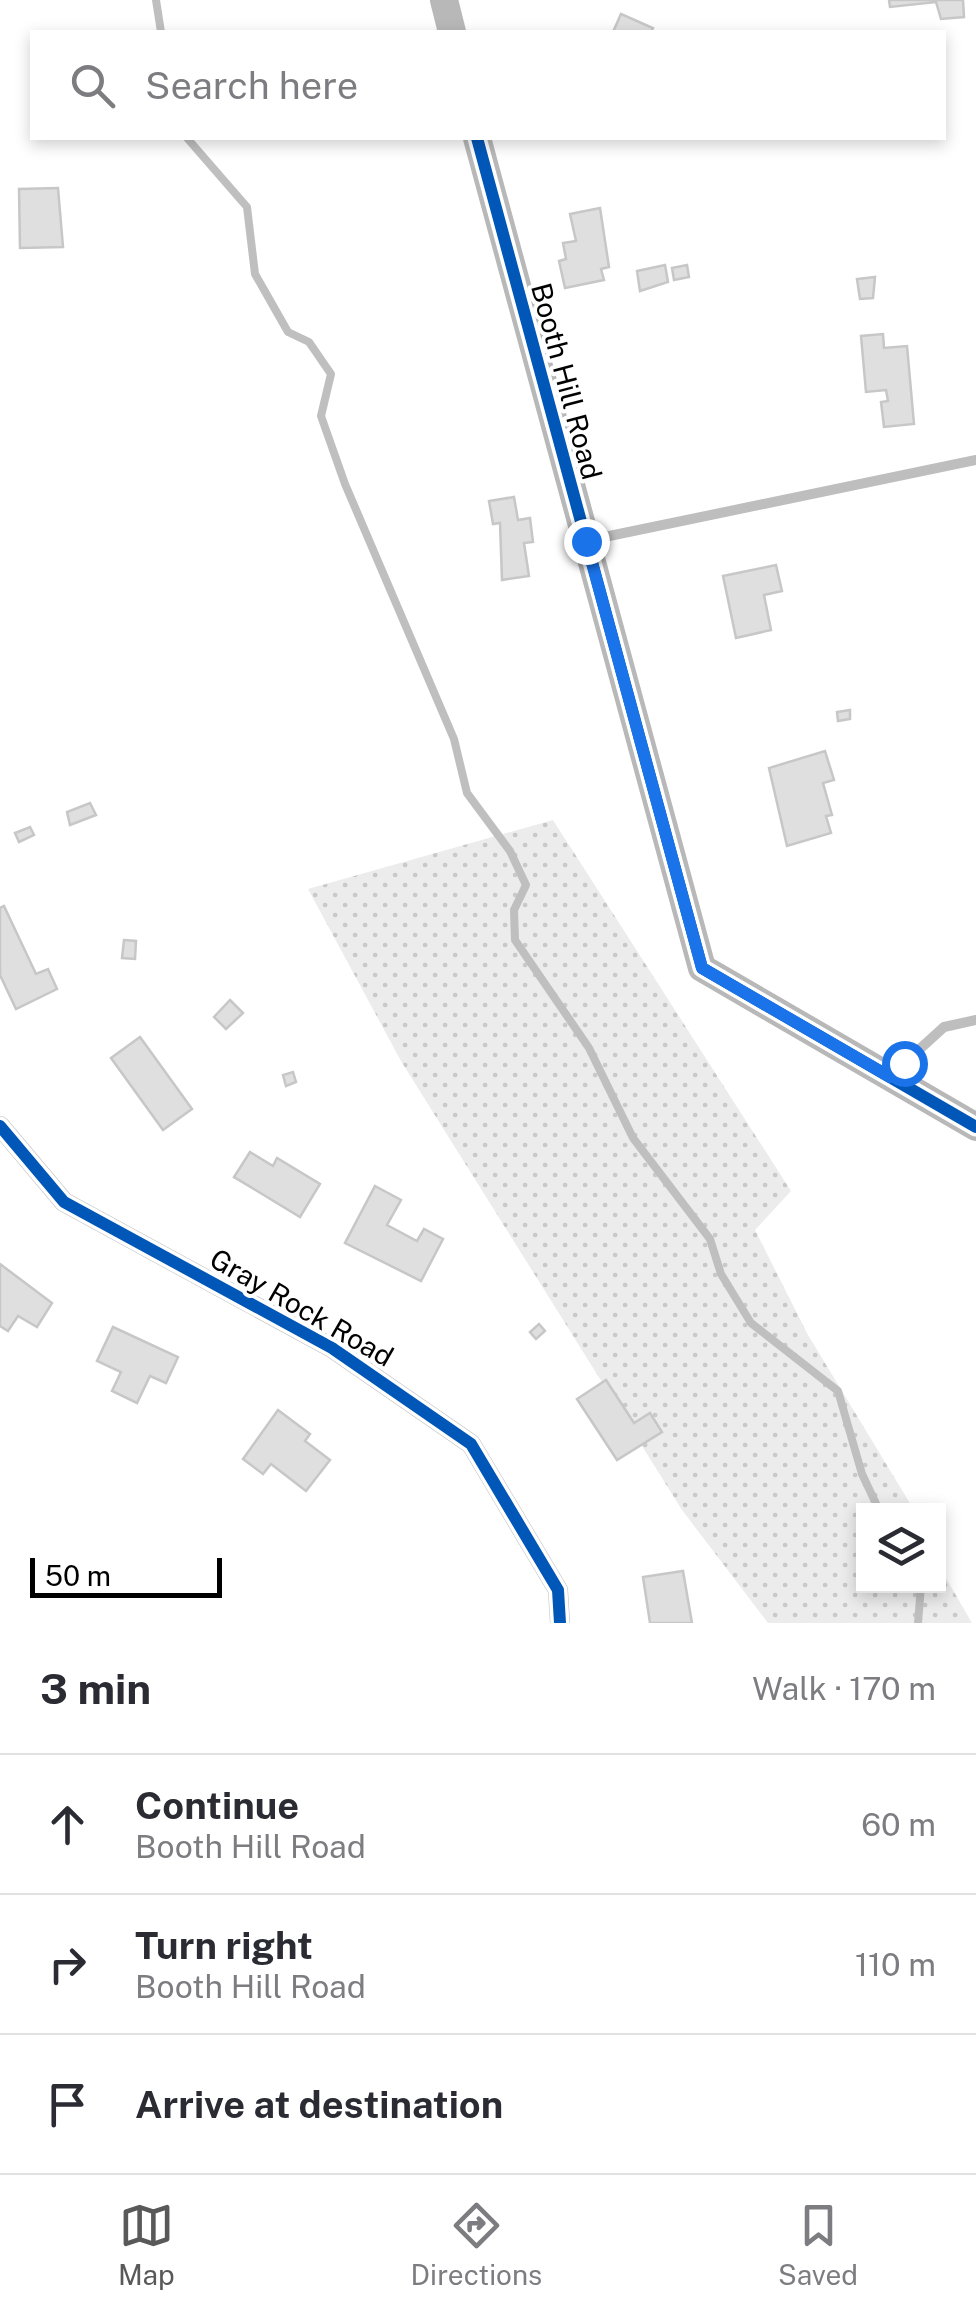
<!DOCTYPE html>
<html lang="en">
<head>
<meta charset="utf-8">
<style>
	:root { --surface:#fff; --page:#f2f2f3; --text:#2b2b33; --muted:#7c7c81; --line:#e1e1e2; --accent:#595959 }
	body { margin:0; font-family:"Public Sans",sans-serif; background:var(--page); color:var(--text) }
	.controls { position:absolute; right:30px; bottom:30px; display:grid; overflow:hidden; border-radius:0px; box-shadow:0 5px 15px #0003 }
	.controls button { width:90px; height:90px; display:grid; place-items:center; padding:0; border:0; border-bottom:2px solid var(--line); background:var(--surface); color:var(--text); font:50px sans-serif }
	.scale { position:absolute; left:30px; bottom:25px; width:192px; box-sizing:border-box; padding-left:10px; border:5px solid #000; border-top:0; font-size:28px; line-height:35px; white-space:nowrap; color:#000; -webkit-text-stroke:8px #fff; paint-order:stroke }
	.stop { position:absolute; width:30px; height:30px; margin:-22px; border:8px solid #1a73e8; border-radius:50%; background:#fff }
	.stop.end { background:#1a73e8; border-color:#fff; box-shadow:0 2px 10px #0008 }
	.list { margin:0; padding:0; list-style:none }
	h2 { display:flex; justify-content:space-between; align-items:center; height:130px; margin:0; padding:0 40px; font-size:42px }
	h2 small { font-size:32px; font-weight:400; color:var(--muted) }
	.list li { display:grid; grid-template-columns:65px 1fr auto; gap:30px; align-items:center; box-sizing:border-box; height:140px; padding:0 40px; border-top:2px solid var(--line) }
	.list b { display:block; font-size:38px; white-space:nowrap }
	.list p { margin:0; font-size:32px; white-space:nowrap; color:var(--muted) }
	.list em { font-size:32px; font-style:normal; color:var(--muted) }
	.icon { flex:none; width:55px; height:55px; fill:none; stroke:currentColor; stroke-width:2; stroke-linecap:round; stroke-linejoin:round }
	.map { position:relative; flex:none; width:976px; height:1623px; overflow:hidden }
	.search { position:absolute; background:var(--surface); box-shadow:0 5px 15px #0003; left:30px; right:30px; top:30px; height:110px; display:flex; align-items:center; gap:25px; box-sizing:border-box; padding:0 35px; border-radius:0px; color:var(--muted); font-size:38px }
	.sheet { height:550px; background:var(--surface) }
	nav { display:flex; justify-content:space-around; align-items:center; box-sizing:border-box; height:140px; border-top:2px solid var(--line); background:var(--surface); font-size:28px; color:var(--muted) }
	nav a { display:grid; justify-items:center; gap:5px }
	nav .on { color:var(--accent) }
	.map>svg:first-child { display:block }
	.park { fill:url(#park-dots) }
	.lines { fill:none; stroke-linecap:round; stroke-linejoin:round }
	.stream { stroke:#bfbfbf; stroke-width:8 }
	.building { fill:#dfdfdf; stroke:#c7c7c7; stroke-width:2.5 }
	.lane { stroke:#bebebe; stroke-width:10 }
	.street { stroke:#bebebe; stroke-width:20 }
	.secondary { stroke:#b8b8b8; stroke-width:28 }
	.cycleway-casing { stroke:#fff; stroke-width:19 }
	.cycleway { stroke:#0057b8; stroke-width:12 }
	.route { stroke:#1a73e8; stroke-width:12 }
	.labels { text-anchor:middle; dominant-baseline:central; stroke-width:8; stroke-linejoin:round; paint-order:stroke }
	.street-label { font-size:28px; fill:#000; stroke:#fff }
</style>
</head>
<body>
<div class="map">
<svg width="976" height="1623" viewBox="0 0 976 1623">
	<defs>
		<pattern id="park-dots" width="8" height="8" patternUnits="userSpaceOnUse" patternTransform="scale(2.5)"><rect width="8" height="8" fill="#ececec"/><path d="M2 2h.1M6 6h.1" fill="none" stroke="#c9c9c9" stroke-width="1.8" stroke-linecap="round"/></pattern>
	</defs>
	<rect width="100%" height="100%" fill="#fff"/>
	<polygon class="park" points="553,820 791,1191 755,1230 808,1335 914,1510 864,1510 864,1586 938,1586 939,1566 972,1623 768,1623 682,1510 401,1061 308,889"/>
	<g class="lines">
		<g class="stream">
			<polyline points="156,0 161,32"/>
			<polyline points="187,138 247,207 255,274 288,332 309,342 331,374 321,416 345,484 454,739 467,793 510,851 526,885 514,910 515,940 589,1048 633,1138 710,1239 721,1274 751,1323 838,1391 862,1474 879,1510"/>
			<polyline points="918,1623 921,1586"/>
		</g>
	</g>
	<g class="building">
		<polygon points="889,0 963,0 964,17 941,19 936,2 890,7"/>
		<polygon points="621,14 653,28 651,32 613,32"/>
		<polygon points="58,188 63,247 20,248 19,189"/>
		<polygon points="600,208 609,267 601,269 604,280 565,288 559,261 566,259 563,243 576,241 570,214"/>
		<polygon points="665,265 668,282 640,291 637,271"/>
		<polygon points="687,265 689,277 674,280 672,268"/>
		<polygon points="875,277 873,298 860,299 857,279"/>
		<polygon points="883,334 884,348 907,346 914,424 884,427 881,402 888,401 886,390 866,392 861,336"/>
		<polygon points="514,497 518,520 530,518 533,542 524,543 529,576 502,580 500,523 493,524 489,501"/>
		<polygon points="776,565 782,591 764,595 771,630 736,638 723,576"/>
		<polygon points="850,710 850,719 838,721 837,712"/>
		<polygon points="825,751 834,780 823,783 832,815 826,816 831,833 787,846 769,768"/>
		<polygon points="90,803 96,815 70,825 67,812"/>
		<polygon points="30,827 34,835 19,842 15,833"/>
		<polygon points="4,906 36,974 48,969 57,989 16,1009 0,975 0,908"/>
		<polygon points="124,940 136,941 135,959 122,958"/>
		<polygon points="230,1000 243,1013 226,1029 214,1017"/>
		<polygon points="140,1037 192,1109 163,1130 111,1058"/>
		<polygon points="293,1072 296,1082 286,1086 283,1075"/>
		<polygon points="250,1152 273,1166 277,1158 320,1184 300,1217 234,1177"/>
		<polygon points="375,1186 401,1200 387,1225 417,1241 424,1229 443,1239 421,1281 345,1243"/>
		<polygon points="0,1264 52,1303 37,1327 18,1316 8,1331 0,1326"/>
		<polygon points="539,1324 545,1331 536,1339 530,1332"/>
		<polygon points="113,1327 178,1357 166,1383 150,1376 137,1403 112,1391 121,1372 97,1361"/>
		<polygon points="606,1380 634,1423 650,1413 662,1432 617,1460 577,1399"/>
		<polygon points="278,1410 310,1434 305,1441 330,1460 306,1491 271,1464 263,1474 243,1459"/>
		<polygon points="683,1571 692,1623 650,1623 643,1577"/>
	</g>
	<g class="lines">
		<g class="lane">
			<polyline points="590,540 976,460"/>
			<polyline points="890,1076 944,1027 976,1020"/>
		</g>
		<polyline class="street" points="0,1126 64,1202 332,1348 471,1444 558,1590 560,1623"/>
		<g class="secondary">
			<polyline points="444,0 452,32"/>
			<polyline points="477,138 702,968 976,1127"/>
		</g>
		<defs>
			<g id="cycleway">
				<polyline points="477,138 702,968 976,1127"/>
				<polyline points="0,1126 64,1202 332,1348 471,1444 558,1590 560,1623"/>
			</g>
		</defs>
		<use href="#cycleway" class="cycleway-casing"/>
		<use href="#cycleway" class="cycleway"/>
	</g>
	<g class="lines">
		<polyline class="route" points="586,541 702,968 890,1077 904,1063"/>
	</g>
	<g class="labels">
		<g class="street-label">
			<text transform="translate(567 381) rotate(75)">Booth Hill Road</text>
			<text transform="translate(302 1307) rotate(30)">Gray Rock Road</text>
		</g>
	</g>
</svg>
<div class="controls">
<button><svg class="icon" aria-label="layers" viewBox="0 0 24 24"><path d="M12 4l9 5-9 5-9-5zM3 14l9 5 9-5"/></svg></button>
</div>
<div class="scale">50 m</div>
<div class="stop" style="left:904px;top:1063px"></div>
<div class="stop end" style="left:586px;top:541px"></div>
<div class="search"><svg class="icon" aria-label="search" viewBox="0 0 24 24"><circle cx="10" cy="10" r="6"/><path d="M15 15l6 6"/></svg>Search here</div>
</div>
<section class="sheet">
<h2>3 min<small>Walk · 170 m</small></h2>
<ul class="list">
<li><svg class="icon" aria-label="ahead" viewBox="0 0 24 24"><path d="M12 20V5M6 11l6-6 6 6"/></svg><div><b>Continue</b><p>Booth Hill Road</p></div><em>60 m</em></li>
<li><svg class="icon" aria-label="right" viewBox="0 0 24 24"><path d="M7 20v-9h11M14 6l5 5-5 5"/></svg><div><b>Turn right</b><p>Booth Hill Road</p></div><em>110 m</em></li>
<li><svg class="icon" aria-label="arrive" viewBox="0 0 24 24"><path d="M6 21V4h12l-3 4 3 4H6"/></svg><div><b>Arrive at destination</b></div></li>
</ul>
</section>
<nav>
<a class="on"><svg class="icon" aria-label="map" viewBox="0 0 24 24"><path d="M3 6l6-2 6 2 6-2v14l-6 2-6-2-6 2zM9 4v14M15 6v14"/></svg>Map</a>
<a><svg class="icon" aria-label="directions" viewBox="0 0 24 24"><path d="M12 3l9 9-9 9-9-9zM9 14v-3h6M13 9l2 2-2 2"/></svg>Directions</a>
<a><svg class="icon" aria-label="saved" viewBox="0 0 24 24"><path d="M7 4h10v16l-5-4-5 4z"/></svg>Saved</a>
</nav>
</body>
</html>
